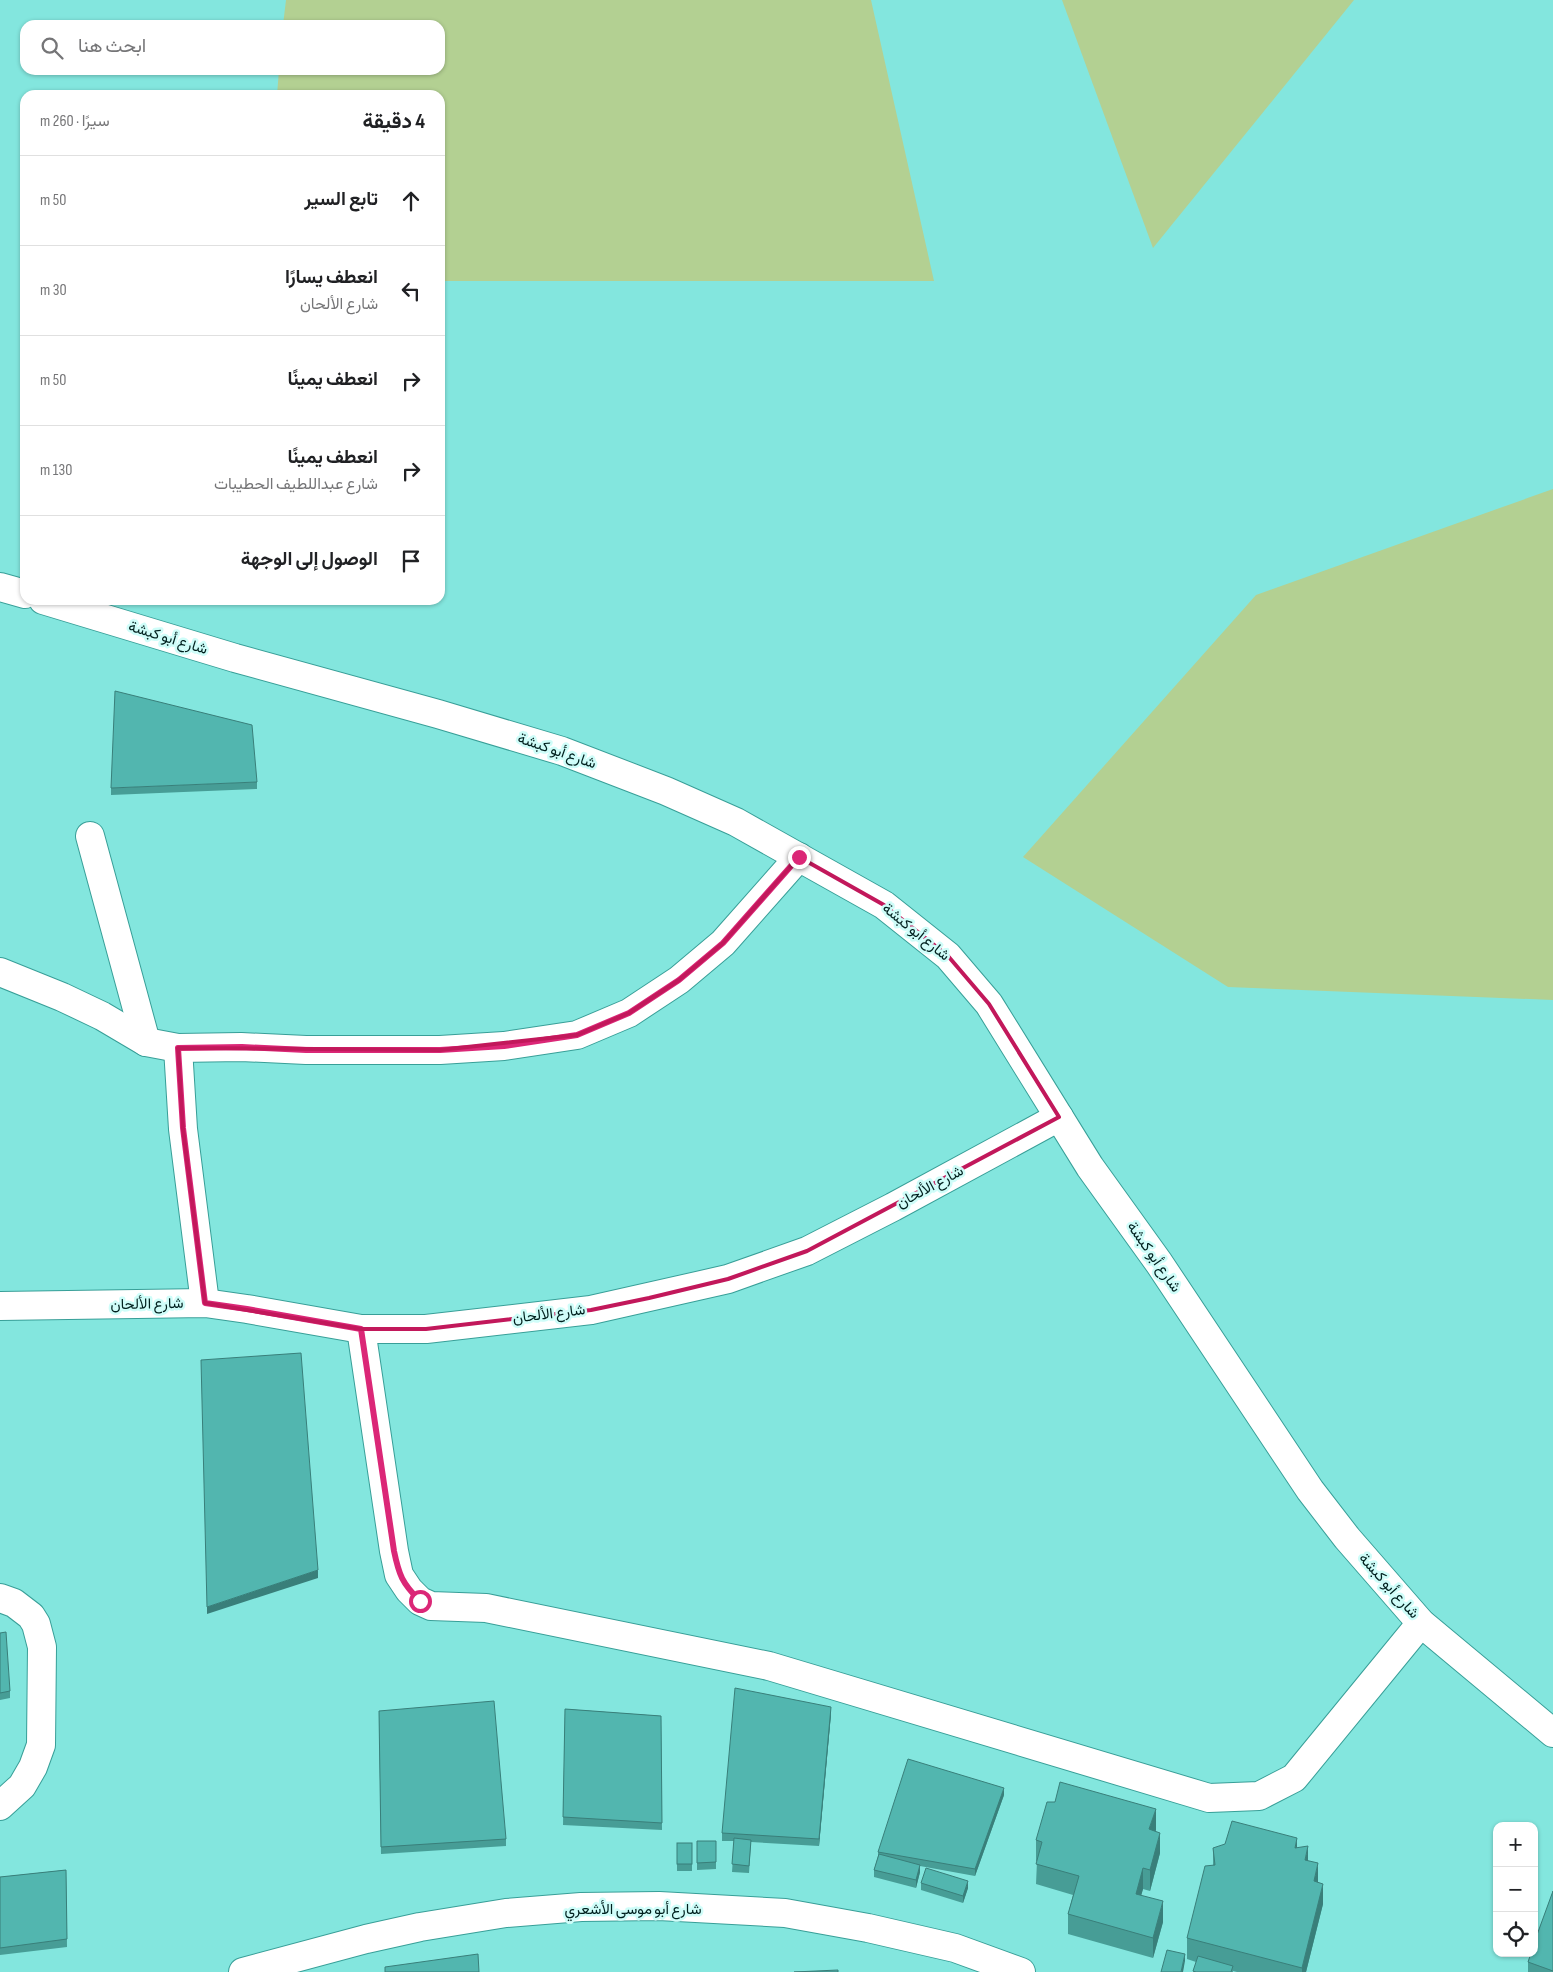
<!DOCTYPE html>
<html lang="ar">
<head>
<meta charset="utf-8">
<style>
	:root { --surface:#fff; --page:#f2f2f2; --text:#202124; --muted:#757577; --line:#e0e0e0 }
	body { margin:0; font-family:"Sofia Sans Condensed",Vazirmatn,sans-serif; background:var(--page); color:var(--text); direction:rtl }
	.controls { position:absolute; right:15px; bottom:15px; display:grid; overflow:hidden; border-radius:10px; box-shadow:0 1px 4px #0004 }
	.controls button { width:45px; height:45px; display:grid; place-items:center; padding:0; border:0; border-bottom:1px solid var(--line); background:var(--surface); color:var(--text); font:25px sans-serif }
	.stop { position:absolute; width:15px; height:15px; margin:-11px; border:4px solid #db2777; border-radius:50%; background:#fff }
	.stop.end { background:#db2777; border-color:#fff; box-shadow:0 1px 5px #0008 }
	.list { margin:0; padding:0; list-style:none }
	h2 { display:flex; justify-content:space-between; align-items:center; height:65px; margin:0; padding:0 20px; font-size:21px }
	h2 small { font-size:16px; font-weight:400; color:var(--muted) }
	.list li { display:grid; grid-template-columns:32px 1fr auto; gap:15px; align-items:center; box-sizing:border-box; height:90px; padding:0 20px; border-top:1px solid var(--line) }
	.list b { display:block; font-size:19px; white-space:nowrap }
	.list p { margin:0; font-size:16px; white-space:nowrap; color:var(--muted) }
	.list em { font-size:16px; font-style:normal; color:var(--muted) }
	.icon { flex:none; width:28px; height:28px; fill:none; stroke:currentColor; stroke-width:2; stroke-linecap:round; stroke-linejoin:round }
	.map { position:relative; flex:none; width:1553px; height:1972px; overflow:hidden; direction:ltr }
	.search { position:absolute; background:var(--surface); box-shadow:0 1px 4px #0004; left:20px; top:20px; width:425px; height:55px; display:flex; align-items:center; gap:12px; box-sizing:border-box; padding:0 18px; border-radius:15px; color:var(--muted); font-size:19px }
	.panel { position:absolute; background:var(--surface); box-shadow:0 1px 4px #0004; left:20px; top:90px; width:425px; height:515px; border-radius:15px; direction:rtl }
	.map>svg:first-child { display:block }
	.green { fill:#b3d092 }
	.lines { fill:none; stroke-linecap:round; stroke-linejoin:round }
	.street-casing { stroke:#389f98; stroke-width:30 }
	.street { stroke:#fff; stroke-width:28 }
	.wall { fill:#479d96 }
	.shaded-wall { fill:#397f7a }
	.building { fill:#52b6af; stroke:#397f7a }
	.route { stroke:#db2777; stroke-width:6 }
	.marked { fill:none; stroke:#c2185b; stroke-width:4; stroke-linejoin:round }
	.labels { text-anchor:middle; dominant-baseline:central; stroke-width:5; stroke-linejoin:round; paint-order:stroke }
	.street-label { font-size:15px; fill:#00201e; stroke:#cffdf9 }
</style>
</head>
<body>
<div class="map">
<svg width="1553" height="1972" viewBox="0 0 1553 1972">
	<rect width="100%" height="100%" fill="#83e6de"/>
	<g class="green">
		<polygon points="286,0 871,0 934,281 440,281 440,95 277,95 279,70 440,70 440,25 283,25"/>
		<polygon points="1062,0 1354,0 1153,248"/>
		<polygon points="1553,489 1553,1000 1228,987 1023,857 1256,595"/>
	</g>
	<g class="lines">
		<defs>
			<g id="street">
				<polyline points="0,587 25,594"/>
				<polyline points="43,600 235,658 438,714 562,751 666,791 736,822 884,905 948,956 989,1004 1090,1167 1159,1263 1310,1490 1347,1538 1421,1623 1553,1733"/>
				<polyline points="90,836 146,1042"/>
				<polyline points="0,972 62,997 102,1016 146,1042 178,1048 241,1047 306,1050 440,1050 504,1046 577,1035 629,1013 679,980 723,943 799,857"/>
				<polyline points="178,1048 183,1129 205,1303"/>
				<polyline points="0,1306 205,1303 247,1309 361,1329 426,1329 591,1310 728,1279 807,1251 893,1207 1059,1117"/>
				<polyline points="361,1329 394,1551 399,1575 409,1590 420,1601 431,1606 486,1608 769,1666 1209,1798 1259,1796 1294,1778 1421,1623"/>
				<polyline points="0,1598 14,1603 31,1616 36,1624 42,1647 41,1745 33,1767 22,1786 0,1806"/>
				<polyline points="243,1972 366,1939 420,1927 506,1913 581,1907 659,1906 785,1913 868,1928 955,1948 1021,1972"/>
			</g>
		</defs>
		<use href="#street" class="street-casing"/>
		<use href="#street" class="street"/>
	</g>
	<g class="wall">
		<polygon points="257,782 257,789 111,795 111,788"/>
		<polygon points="0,1633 10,1691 10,1698 0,1700"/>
		<polygon points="565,1709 661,1716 662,1830 563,1825"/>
		<polygon points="379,1711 506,1839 506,1846 381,1854"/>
		<polygon points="831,1714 819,1846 751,1842 749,1873 732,1872 734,1841 722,1841 722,1833"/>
		<polygon points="1004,1795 975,1876 920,1866 920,1872 916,1888 874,1877 874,1870 878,1856 878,1852"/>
		<polygon points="1156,1830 1155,1831 1160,1853 1150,1891 1143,1889 1141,1895 1163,1922 1153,1958 1068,1934 1068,1914 1073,1895 1036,1884 1037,1861 1036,1861 1036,1840"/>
		<polygon points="697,1841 716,1841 716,1869 697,1870"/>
		<rect x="677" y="1843" width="15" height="28"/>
		<polygon points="1213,1848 1297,1848 1308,1861 1318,1882 1323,1904 1306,1972 1237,1972 1233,1971 1233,1972 1193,1972 1196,1962 1187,1959 1187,1938 1213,1865"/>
		<polygon points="66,1870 67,1947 0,1955 0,1877"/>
		<polygon points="921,1883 968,1888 963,1903 921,1890"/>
		<polygon points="1553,1891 1553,1972 1528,1972 1528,1962"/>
	</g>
	<g class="shaded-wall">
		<polygon points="318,1570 318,1578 207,1614 207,1607"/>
		<polygon points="831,1707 831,1714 819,1846 819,1839"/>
		<polygon points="1004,1788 1004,1795 975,1876 975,1869"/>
		<polygon points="1156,1809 1156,1830 1149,1850 1149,1829"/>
		<polygon points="1160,1833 1160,1853 1150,1891 1150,1870"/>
		<polygon points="1297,1838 1297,1859 1295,1848"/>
		<polygon points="1308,1846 1308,1867 1305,1860"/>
		<polygon points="1318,1863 1318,1884 1314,1881"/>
		<polygon points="920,1865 920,1872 916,1888 916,1880"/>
		<polygon points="1143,1868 1143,1889 1136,1914 1136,1894"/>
		<polygon points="968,1881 968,1888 963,1903 963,1896"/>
		<polygon points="1323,1884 1323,1904 1306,1972 1302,1972 1302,1968"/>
		<polygon points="1163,1901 1163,1922 1153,1958 1153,1938"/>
		<polygon points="1185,1954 1185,1961 1183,1972 1181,1972"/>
	</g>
	<g class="building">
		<polygon points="115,691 252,725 257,782 111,788"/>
		<polygon points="301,1353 318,1570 207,1607 201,1360"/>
		<polygon points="6,1632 10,1691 0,1693 0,1633"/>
		<polygon points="735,1688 831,1707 819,1839 722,1833"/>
		<polygon points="494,1701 506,1839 381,1847 379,1711"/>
		<polygon points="565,1709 661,1716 662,1823 563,1817"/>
		<polygon points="908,1759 1004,1788 975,1869 878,1852"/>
		<polygon points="1060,1782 1156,1809 1149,1829 1160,1833 1150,1870 1143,1868 1136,1894 1163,1901 1153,1938 1068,1914 1079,1876 1036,1864 1042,1842 1036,1840 1047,1802 1055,1802"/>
		<polygon points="1232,1821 1297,1838 1295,1848 1308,1846 1305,1860 1318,1863 1314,1881 1323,1884 1302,1968 1187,1938 1205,1866 1215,1865 1213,1848 1225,1844"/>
		<polygon points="734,1838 751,1840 749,1866 732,1864"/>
		<polygon points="697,1841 716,1841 716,1862 697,1863"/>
		<rect x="677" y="1843" width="15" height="21"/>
		<polygon points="879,1854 920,1865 916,1880 874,1870"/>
		<polygon points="926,1868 968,1881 963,1896 921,1883"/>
		<polygon points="66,1870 67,1939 0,1948 0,1877"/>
		<polygon points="1553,1891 1553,1971 1528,1962 1531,1953 1534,1953 1534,1943"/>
		<polygon points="1167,1950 1185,1954 1181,1972 1161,1972"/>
		<polygon points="478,1954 479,1972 385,1972 385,1967"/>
		<polygon points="1198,1956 1233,1966 1231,1972 1196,1972 1193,1971"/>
		<polygon points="838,1970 838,1972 794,1972"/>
	</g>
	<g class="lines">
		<path class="route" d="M 420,1601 C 402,1583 399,1575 394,1551 L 361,1329 L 247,1309 L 205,1303 L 183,1128 L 178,1048 L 242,1047 L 306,1050 L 440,1050 L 504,1046 L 577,1035 L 629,1013 L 679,980 L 723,943 L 799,857"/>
	</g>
	<path class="marked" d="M 799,857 L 884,905 L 948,956 L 989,1004 L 1059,1117 L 807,1251 L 728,1279 L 649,1298 L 591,1310 L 426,1329 L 361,1329 L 205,1303 L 183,1129 L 178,1048 L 440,1050 L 577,1035 L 629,1013 L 679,980 L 723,943 Z"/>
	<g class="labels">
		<g class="street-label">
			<text transform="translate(168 638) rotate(17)">شارع أبو كبشة</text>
			<text transform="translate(557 751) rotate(19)">شارع أبو كبشة</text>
			<text transform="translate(916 932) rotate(39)">شارع أبو كبشة</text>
			<text transform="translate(930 1187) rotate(-28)">شارع الألحان</text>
			<text transform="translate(1154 1257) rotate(55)">شارع أبو كبشة</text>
			<text transform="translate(147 1304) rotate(-1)">شارع الألحان</text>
			<text transform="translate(549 1314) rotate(-7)">شارع الألحان</text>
			<text transform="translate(1389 1586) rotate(48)">شارع أبو كبشة</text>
			<text x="633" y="1909">شارع أبو موسى الأشعري</text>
		</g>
	</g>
</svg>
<div class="controls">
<button>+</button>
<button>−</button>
<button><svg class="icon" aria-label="locate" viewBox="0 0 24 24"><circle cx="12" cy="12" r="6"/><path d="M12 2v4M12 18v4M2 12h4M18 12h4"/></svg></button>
</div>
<div class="stop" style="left:420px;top:1601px"></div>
<div class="stop end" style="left:799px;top:857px"></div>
<div class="search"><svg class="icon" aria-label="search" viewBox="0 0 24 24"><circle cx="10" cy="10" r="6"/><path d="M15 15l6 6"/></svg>ابحث هنا</div>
<section class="panel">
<h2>4 دقيقة<small>سيرًا · 260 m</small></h2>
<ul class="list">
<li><svg class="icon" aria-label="ahead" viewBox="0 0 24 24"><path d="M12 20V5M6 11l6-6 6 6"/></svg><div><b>تابع السير</b></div><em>50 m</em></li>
<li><svg class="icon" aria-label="left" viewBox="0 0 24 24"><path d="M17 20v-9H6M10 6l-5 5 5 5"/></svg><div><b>انعطف يسارًا</b><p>شارع الألحان</p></div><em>30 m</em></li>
<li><svg class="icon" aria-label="right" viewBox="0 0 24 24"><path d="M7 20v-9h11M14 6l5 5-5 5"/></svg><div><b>انعطف يمينًا</b></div><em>50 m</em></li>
<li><svg class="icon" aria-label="right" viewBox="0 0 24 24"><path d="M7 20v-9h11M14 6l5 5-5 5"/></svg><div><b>انعطف يمينًا</b><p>شارع عبداللطيف الحطيبات</p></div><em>130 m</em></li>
<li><svg class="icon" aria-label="arrive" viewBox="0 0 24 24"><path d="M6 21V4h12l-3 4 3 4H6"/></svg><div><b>الوصول إلى الوجهة</b></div></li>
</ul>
</section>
</div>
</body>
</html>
